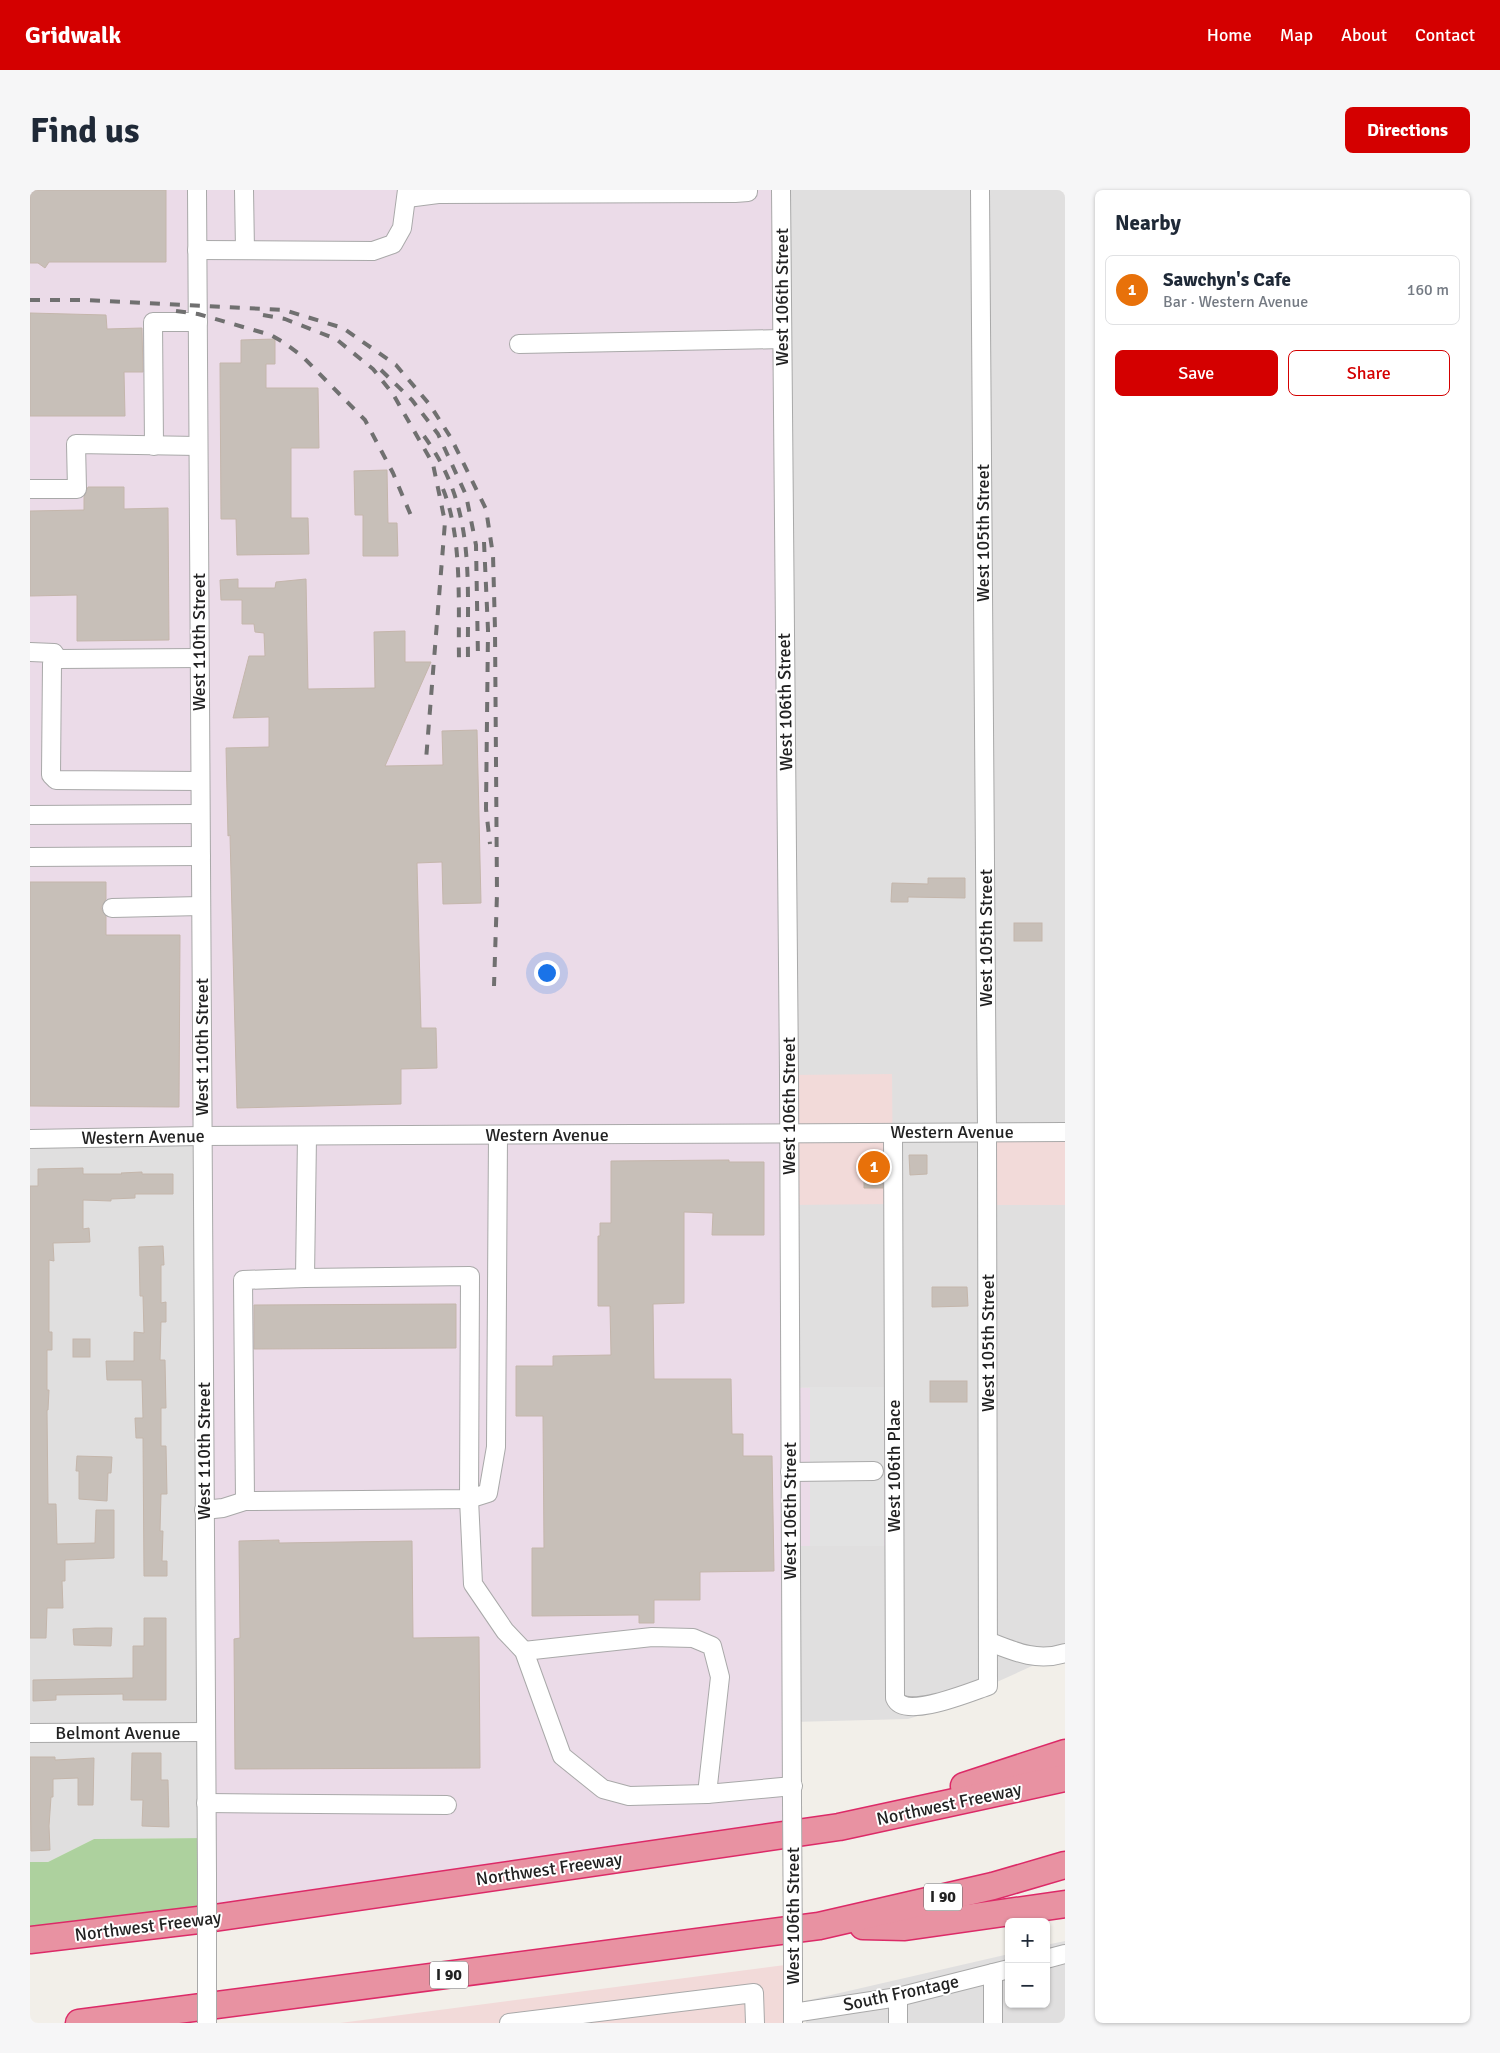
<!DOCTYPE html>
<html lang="en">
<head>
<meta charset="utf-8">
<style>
	:root { --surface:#fff; --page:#f6f6f7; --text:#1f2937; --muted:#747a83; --line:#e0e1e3; --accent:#d40000 }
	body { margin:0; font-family:Signika,sans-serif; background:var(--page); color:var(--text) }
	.controls { position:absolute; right:15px; bottom:15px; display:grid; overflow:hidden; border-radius:8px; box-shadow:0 1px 4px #0004 }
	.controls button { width:45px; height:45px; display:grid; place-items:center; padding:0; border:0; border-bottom:1px solid var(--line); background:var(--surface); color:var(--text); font:25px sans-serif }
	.you { position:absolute; left:516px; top:782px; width:18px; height:18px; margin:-12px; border:4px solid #fff; border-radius:50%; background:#1a73e8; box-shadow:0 0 0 8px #1a73e833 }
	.badge { display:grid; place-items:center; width:32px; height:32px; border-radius:50%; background:var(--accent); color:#fff; font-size:16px; font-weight:700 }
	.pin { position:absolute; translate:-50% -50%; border:2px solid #fff; box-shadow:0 1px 5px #0006 }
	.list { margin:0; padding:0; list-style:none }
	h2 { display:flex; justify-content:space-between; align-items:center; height:65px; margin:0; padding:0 20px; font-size:21px }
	h2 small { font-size:16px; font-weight:400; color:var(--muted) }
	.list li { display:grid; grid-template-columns:32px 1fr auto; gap:15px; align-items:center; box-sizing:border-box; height:70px; margin:0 10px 10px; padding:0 10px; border:1px solid var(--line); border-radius:8px }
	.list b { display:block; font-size:19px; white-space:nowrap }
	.list p { margin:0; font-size:16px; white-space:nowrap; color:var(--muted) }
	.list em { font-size:16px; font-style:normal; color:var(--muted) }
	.actions { display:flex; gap:10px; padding:15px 20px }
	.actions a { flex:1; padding:11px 0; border:1px solid var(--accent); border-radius:8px; text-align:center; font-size:18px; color:var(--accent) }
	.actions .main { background:var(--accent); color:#fff }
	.map { position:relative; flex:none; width:1035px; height:1833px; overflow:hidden; border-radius:8px }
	header { display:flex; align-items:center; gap:30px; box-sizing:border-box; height:70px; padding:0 25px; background:var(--accent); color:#fff }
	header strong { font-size:24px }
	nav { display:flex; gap:28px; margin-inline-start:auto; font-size:18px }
	.intro { display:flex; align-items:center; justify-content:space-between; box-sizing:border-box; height:120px; padding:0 30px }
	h1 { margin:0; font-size:35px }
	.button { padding:12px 22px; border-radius:8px; background:var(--accent); color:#fff; font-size:18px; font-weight:700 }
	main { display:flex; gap:30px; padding:0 30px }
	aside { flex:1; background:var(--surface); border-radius:8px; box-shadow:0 1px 4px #0004 }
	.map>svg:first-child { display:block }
	.residential { fill:#e0dfdf }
	.commercial { fill:#f2dad9 }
	.industrial { fill:#ebdbe8 }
	.forest { fill:#add19e }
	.parking { fill:#e2e2e2 }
	.building { fill:#c7bfb8; stroke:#c4b6ab }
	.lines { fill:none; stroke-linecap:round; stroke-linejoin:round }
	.minor-casing { stroke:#a9a9a9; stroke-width:20 }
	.highway-casing { stroke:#dc2a67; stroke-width:29 }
	.minor { stroke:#fff; stroke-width:18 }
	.highway { stroke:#e892a2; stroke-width:26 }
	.rail { stroke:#707070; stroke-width:4; stroke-dasharray:10 10; stroke-linecap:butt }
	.minor-bridge-casing { stroke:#a9a9a9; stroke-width:20; stroke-linecap:butt }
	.minor-bridge { stroke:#fff; stroke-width:18 }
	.labels { text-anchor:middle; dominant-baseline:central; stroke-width:4; stroke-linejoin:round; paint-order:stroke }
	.shield { fill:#fff; stroke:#646464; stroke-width:1 }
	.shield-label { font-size:16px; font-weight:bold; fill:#222 }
	.street-label { font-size:18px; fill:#222; stroke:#fff }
</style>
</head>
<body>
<header>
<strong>Gridwalk</strong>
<nav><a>Home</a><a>Map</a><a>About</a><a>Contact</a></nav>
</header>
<div class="intro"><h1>Find us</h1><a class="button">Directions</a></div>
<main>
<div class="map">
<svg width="1035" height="1833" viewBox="0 0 1035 1833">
	<rect width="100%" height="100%" fill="#f2efe9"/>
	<g class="residential">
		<polygon points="751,0 1035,0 1035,1463 1022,1467 958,1496 889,1518 891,1525 878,1529 762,1532 761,1356 863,1197 759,1198 759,885"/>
		<polygon points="172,946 176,1648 64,1649 18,1672 0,1672 0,949"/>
		<polygon points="1035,1751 1035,1833 776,1833 775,1811 979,1764 979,1814 1016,1814 1016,1755"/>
	</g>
	<g class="commercial">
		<polygon points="862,884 863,1014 759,1015 759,885"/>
		<polygon points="957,941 1035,942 1035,1015 957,1015"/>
		<polygon points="755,1775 756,1833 310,1833"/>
	</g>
	<polygon class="industrial" points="0,0 751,0 760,1198 864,1197 864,1356 761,1356 763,1640 177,1729 172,946 0,949"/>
	<polygon class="forest" points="176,1648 177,1729 0,1739 0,1672 18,1672 64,1649"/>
	<rect class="parking" x="780" y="1197" width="74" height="159"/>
	<g class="building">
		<polygon points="0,0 136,0 136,72 19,72 15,78 8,73 0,73"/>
		<polygon points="0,123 76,125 77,139 112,138 113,182 94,182 95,226 0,226"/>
		<polygon points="245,149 245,174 236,174 236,198 288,198 289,258 261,258 261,328 278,328 279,364 207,365 206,329 191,329 190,173 211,173 211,150"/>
		<polygon points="357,280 358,333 367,333 368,366 333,366 333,325 325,325 324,281"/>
		<polygon points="58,297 94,297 94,319 138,318 139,450 47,451 47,405 0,406 0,321 54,320 54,307"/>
		<polygon points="208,389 208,398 245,398 246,392 276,389 278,499 345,498 344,442 375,441 375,472 401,472 355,576 413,575 412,541 447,540 451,713 413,714 412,672 387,673 391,838 406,838 407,878 371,879 371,914 207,918 200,645 198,646 196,558 239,557 239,527 203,528 219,466 235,466 234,443 225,442 224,434 212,434 212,410 191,410 190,390"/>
		<polygon points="898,688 935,688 935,708 878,707 878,712 861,712 862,693 898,694"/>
		<polygon points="0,692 76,692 76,709 71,718 76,726 76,745 150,745 149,917 0,916"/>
		<rect x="984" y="733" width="28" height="18"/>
		<polygon points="834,965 852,965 853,998 834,998"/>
		<polygon points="879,965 897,965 897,984 880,985"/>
		<polygon points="699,970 699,972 734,972 734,1045 682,1045 683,1023 654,1022 654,1113 623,1114 624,1189 701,1189 702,1244 713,1244 713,1266 742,1266 744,1381 670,1382 670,1410 624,1410 624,1433 609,1433 609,1425 502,1426 502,1358 514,1358 513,1226 486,1226 486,1176 523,1176 523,1166 581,1165 580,1116 568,1116 568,1046 570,1046 570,1033 581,1033 581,971"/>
		<polygon points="53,978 53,984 92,984 91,983 112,982 112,984 143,984 143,1004 105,1004 105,1008 81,1009 81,1011 53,1010 53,1039 59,1038 60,1052 23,1053 24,1071 19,1070 19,1142 22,1142 22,1160 17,1160 17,1200 19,1200 18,1220 17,1220 18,1314 26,1314 27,1354 65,1353 66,1320 84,1320 84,1368 35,1370 35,1391 32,1391 33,1418 17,1418 16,1448 0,1448 0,996 8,996 8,979"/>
		<polygon points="133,1056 134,1075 131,1075 131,1113 136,1112 136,1132 131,1132 130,1170 135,1170 136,1218 131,1218 131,1256 136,1256 137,1304 131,1304 130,1341 133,1341 132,1371 137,1371 137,1386 114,1386 113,1248 106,1248 105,1228 113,1228 112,1190 77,1190 76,1171 104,1171 104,1142 114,1143 113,1106 110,1106 109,1057"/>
		<polygon points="902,1097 937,1097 938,1116 902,1117"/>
		<polygon points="426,1114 426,1158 224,1159 224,1115"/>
		<rect x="43" y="1149" width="17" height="18"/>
		<rect x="900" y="1191" width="37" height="21"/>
		<polygon points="47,1266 82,1267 81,1283 78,1283 77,1311 49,1309 49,1281 46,1281"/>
		<polygon points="249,1350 249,1353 382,1351 383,1448 449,1447 450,1578 205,1579 204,1449 210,1448 209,1351"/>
		<polygon points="114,1428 136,1428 136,1510 93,1510 93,1504 26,1505 26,1510 3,1511 3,1490 103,1488 103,1456 114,1456"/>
		<polygon points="66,1438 82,1438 81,1456 44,1455 43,1439"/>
		<polygon points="102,1563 131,1563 131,1590 138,1590 139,1637 112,1636 113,1610 101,1610"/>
		<polygon points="0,1567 25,1567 25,1570 64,1568 63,1615 48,1615 48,1588 23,1589 23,1607 21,1607 19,1636 20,1660 1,1661"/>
	</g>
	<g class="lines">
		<defs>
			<g id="minor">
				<polyline points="167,0 177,1686"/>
				<polyline points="214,0 215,60"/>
				<polyline points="751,0 759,885 762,1611"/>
				<polyline points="377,8 408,4 705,3 718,2 718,0"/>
				<polyline points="167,60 343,61 363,54 372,38 377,0"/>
				<polyline points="489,154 752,149"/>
				<polyline points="124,256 123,132 168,132"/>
				<polyline points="0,299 47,299 46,254 168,256"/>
				<polyline points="0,462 24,463 28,469"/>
				<polyline points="169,468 28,469 22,474 21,585 26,590 170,591"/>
				<polyline points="0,625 170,624"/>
				<polyline points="0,667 171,666"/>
				<polyline points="82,718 171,716"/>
				<path d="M 863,943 L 865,1508 C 874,1530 940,1502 958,1496 L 957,941 L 950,0"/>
				<polyline points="468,945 466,1257 458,1303 439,1309 443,1394 475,1441 494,1461 532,1566 573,1599 599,1606 677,1604 763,1596"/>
				<polyline points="0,949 172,946 1035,942"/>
				<polyline points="275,1088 440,1086 439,1309 215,1311 213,1090 275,1088 277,946"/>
				<polyline points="760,1282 844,1281"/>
				<polyline points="174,1320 193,1318 215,1311"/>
				<path d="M 960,1452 C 985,1462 1008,1472 1035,1463"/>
				<polyline points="494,1461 622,1447 663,1448 682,1456 690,1487 677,1604"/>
				<polyline points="0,1543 175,1542"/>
				<polyline points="176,1613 417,1615"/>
				<polyline points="1016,1769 1035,1764"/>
				<polyline points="763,1772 763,1833"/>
				<polyline points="963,1783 963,1833"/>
				<polyline points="763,1823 868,1807 979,1779"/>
				<polyline points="479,1833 724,1803 725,1833"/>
				<polyline points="868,1833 868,1807"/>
			</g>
			<g id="highway">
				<polyline points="934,1596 1035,1563"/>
				<polyline points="833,1736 875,1737 1035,1714"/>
				<polyline points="0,1750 177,1729 809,1637 1035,1588"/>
				<polyline points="49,1833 789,1736 963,1696 1035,1675"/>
			</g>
		</defs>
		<use href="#minor" class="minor-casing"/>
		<use href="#highway" class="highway-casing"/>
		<use href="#minor" class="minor"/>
		<use href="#highway" class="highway"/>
		<g class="rail">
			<polyline points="0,110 57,110 254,120 313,138 366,175 400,215 421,248 456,319 463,365 465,439 467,704 464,796"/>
			<polyline points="146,121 168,124 241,145 253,152 272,166 335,230 363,283 382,328"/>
			<polyline points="233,125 255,129 306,149 343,179 363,204 403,274 415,332 396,570"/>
			<polyline points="351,180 382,210 408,244 436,305 446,355 448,468"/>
			<path d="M 394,246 C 446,317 437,388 438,470"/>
			<path d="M 413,299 C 433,348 428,417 429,470"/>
			<polyline points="454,352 458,440 456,619 460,654"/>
		</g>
		<defs>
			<g id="minor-bridge">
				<polyline points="762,1611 763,1772"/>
				<polyline points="177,1686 177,1833"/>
			</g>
		</defs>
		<use href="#minor-bridge" class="minor-bridge-casing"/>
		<use href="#minor-bridge" class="minor-bridge"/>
	</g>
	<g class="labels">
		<g class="shield">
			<rect x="894" y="1693.5" width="38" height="27" rx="4"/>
			<rect x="400" y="1771.5" width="38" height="27" rx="4"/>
		</g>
		<g class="shield-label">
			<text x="913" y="1707">I 90</text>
			<text x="419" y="1785">I 90</text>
		</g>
		<g class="street-label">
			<text transform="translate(752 107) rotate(-90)">West 106th Street</text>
			<text transform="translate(953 343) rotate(-90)">West 105th Street</text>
			<text transform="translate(169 452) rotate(-90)">West 110th Street</text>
			<text transform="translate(755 512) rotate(-91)">West 106th Street</text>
			<text transform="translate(956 748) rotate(-90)">West 105th Street</text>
			<text transform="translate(172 857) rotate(-90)">West 110th Street</text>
			<text transform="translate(759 916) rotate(-90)">West 106th Street</text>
			<text x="922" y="942">Western Avenue</text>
			<text x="517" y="945">Western Avenue</text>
			<text transform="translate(113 947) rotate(-1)">Western Avenue</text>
			<text transform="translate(958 1153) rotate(-90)">West 105th Street</text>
			<text transform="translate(174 1261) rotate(-90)">West 110th Street</text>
			<text transform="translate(864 1276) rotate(-90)">West 106th Place</text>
			<text transform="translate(760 1321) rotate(-90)">West 106th Street</text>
			<text x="88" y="1543">Belmont Avenue</text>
			<text transform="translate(919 1614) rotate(-12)">Northwest Freeway</text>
			<text transform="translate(519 1679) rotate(-8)">Northwest Freeway</text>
			<text transform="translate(763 1726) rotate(-90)">West 106th Street</text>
			<text transform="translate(118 1736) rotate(-7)">Northwest Freeway</text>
			<text transform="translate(871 1803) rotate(-12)">South Frontage</text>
		</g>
	</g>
</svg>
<div class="controls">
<button>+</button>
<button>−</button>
</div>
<div class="you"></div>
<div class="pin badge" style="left:844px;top:977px;background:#e8710a">1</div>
</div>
<aside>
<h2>Nearby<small></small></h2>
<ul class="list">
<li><span class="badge" style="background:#e8710a">1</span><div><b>Sawchyn's Cafe</b><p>Bar · Western Avenue</p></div><em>160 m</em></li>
</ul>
<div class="actions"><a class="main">Save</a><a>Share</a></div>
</aside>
</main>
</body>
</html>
